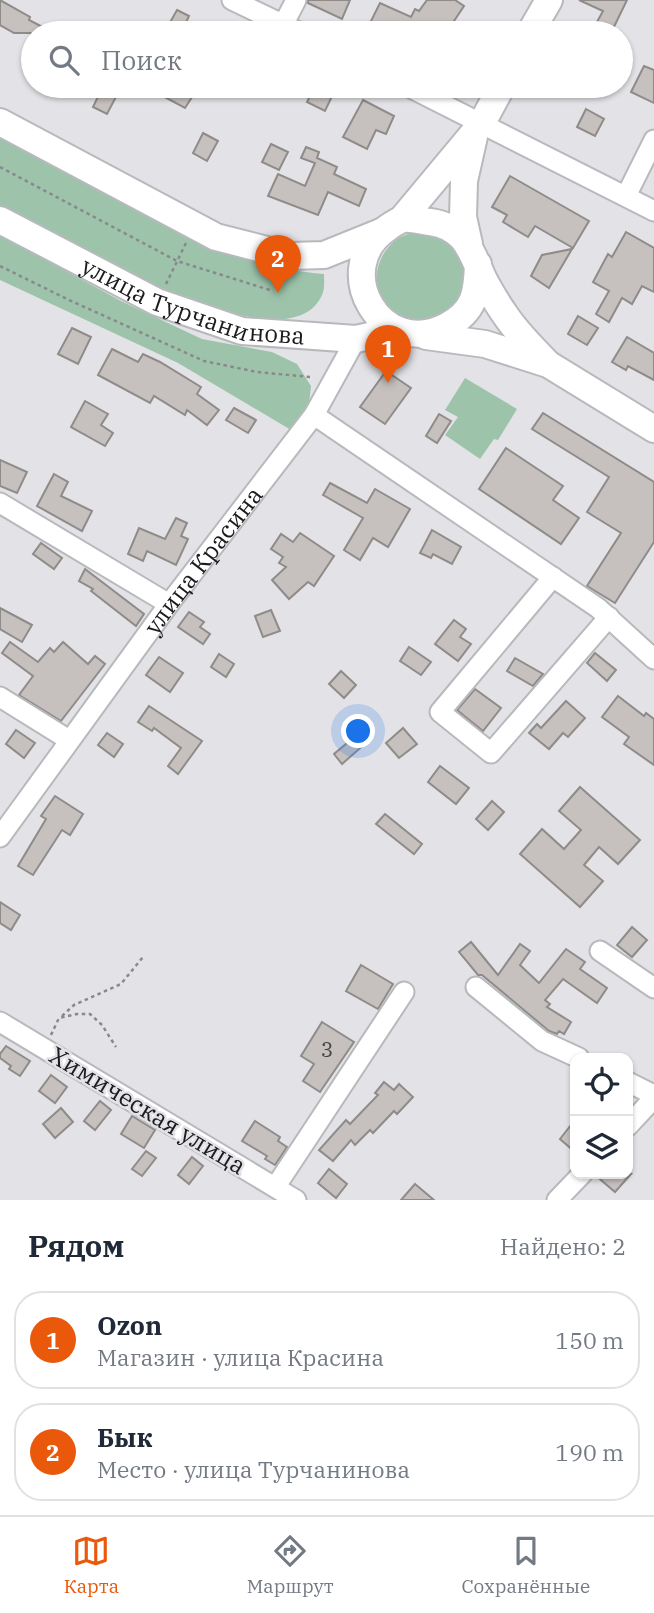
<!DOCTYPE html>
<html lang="ru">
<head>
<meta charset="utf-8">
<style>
	:root { --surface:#fff; --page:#f6f6f7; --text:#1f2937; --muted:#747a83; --line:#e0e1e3; --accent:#ea580c }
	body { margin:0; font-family:"IBM Plex Serif",serif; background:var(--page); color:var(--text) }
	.controls { position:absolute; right:21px; bottom:21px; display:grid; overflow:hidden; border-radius:14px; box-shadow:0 2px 5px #0004 }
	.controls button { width:63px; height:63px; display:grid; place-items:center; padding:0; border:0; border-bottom:2px solid var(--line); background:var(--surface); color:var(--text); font:35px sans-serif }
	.you { position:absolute; left:359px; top:732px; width:24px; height:24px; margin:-18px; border:5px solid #fff; border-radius:50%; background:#1a73e8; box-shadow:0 0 0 10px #1a73e833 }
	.badge { display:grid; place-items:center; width:46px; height:46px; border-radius:50%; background:var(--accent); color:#fff; font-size:23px; font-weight:700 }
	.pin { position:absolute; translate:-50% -58px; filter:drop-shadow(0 2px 4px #0008) }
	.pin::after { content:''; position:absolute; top:37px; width:24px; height:21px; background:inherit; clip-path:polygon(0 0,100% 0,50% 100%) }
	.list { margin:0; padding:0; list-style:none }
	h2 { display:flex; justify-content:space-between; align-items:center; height:91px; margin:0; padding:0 28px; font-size:30px }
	h2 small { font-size:23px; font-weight:400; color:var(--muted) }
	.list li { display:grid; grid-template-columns:46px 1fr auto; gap:21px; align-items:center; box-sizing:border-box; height:98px; margin:0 14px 14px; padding:0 14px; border:2px solid var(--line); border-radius:28px }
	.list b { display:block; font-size:26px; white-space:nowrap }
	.list p { margin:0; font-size:23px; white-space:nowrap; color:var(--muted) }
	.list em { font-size:23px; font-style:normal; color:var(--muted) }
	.icon { flex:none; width:38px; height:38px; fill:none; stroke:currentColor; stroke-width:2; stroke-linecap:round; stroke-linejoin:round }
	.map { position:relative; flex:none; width:654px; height:1200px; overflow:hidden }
	.search { position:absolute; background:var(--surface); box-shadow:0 2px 5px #0004; left:21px; right:21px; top:21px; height:77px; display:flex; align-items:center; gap:18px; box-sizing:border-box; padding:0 24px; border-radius:38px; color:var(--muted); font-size:26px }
	.sheet { height:315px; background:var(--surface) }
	nav { display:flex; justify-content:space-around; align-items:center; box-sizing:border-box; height:98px; border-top:2px solid var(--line); background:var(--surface); font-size:19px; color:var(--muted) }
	nav a { display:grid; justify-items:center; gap:4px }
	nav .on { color:var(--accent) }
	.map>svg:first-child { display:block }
	.green { fill:#9dc4ab }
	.building { fill:#c6c1bf; stroke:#8f8b89; stroke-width:2 }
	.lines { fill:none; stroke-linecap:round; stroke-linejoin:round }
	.street-casing { stroke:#b8b9bd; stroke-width:23 }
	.secondary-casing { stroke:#b8b9bd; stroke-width:30 }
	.path { stroke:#89898d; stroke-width:2.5; stroke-dasharray:3.5 3.5; stroke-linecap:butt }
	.street { stroke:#fff; stroke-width:19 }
	.secondary { stroke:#fff; stroke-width:26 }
	.labels { text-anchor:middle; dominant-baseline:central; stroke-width:5; stroke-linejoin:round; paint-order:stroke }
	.number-label { font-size:21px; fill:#464446 }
	.street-label { font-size:24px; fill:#1b1b1d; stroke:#e3e3e7 }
</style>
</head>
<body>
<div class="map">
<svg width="654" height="1200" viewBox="0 0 654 1200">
	<rect width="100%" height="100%" fill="#e3e3e7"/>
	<g class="green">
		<path d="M 0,136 C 39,157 79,178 118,200 C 183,234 249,268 324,274 C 324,280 325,289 322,295 C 286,376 50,232 0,206 Z"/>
		<path d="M 420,232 C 454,237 454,246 468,275 L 456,309 C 446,313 431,323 421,324 C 412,324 403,320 396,315 C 369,295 371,256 399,238 C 405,234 413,233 420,232 Z"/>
		<polygon points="0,235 121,301 202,339 272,352 297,364 311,386 309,404 291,430 178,363 0,280"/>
		<polygon points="465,378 517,409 498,440 494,439 480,459 445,435 458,417 445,410"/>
	</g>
	<g class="building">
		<polygon points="0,0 30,17 29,20 54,33 14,33 0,25"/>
		<polygon points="308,0 350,0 342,19 308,3"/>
		<polygon points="427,0 455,0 464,6 446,33 365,33 380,3 411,17 415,9 419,11"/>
		<polygon points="579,0 627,0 611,33 591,33 603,11"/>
		<polygon points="177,10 189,16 181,33 168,26"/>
		<polygon points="644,66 654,70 654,103 631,92"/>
		<polygon points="103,86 118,93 107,114 93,107"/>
		<polygon points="166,86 172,86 192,97 185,108 161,95"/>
		<polygon points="315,86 326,86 335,90 325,111 307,102"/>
		<polygon points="363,100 394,116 386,134 376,130 367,149 343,137"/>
		<polygon points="586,109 604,119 595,136 577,127"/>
		<polygon points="203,133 218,141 207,161 193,153"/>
		<polygon points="271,144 288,152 279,170 262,162"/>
		<polygon points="306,147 319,152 317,158 337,167 334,174 366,189 359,206 328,192 318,215 268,196 278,174 305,186 315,163 301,158"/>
		<polygon points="510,176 589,221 573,248 535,226 528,237 503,222 507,215 492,207"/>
		<polygon points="626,232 654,248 654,292 642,286 632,304 622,298 609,322 596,314 609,291 593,282 608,254 612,257"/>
		<polygon points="572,249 549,288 531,276 542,255"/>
		<polygon points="578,316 598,328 587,345 568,334"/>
		<polygon points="72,328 91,337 78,364 58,354"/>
		<polygon points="627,337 654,353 654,380 628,366 626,370 612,362"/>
		<polygon points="112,349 138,362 143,354 160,362 201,387 197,394 219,410 207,425 187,410 185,415 154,396 150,403 98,375"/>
		<polygon points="386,371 411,388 385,424 360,407"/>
		<polygon points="85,401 108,414 101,425 113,433 105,446 71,427"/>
		<polygon points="234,408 256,420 248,433 226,420"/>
		<polygon points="543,413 654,482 654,542 615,603 587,586 621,533 587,512 609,477 532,429"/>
		<polygon points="439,414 451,421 437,443 426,436"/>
		<polygon points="506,448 563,486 553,500 579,518 561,544 479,489"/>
		<polygon points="0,460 27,472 17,493 0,486"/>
		<polygon points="54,474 68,482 61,496 92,511 82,531 37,506"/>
		<polygon points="330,483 367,503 375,489 410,509 388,547 373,538 360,560 344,550 363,518 323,495"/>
		<polygon points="176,518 187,523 181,536 188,539 176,565 147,551 143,561 128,554 139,528 165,539"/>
		<polygon points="432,530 461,547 452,564 433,554 431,558 420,553"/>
		<polygon points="300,533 334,556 314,586 308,582 289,599 272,580 286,567 279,563 283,557 271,549 281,534 293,542"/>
		<polygon points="41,543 62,558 54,569 33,554"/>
		<polygon points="85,569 144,614 136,626 91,591 93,589 79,581"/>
		<polygon points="0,608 32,625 22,642 0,629"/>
		<polygon points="271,610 280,631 263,637 255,616"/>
		<polygon points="189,612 204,622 200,627 210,634 203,644 178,627"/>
		<polygon points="454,620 466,629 460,637 471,644 458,661 435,644"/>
		<polygon points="10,642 38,662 50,648 54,652 63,642 88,664 95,656 105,664 61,721 19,695 33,676 2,653"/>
		<polygon points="409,647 431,662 421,675 400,661"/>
		<polygon points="595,653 616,670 607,681 587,663"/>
		<polygon points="219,654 234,664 226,677 211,667"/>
		<polygon points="159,657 183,673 170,692 146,675"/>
		<polygon points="515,658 543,674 533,686 507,671"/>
		<polygon points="341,671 356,685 344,698 329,684"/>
		<polygon points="475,689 501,708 483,731 457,710"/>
		<polygon points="618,696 644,716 646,713 654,719 654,765 624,744 629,737 602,717"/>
		<polygon points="566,701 585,718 568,737 563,733 549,749 529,733 537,724 541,728"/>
		<polygon points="149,706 202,741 178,774 168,766 181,748 154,728 152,731 138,722"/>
		<polygon points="403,728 417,744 399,758 386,743"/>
		<polygon points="16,730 35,743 24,758 6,744"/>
		<polygon points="107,733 123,744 114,757 98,745"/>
		<polygon points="358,734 366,743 342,764 334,754"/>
		<polygon points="440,766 469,788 456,804 428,782"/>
		<polygon points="580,787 640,840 618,864 599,847 584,865 603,881 580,907 520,854 542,829 564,849 581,830 559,811"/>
		<polygon points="55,796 83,814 70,835 62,830 33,875 18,866 46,819 41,816"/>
		<polygon points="492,801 504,812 488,830 476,819"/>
		<polygon points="385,814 422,844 414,854 376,824"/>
		<polygon points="0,902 20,915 11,930 0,923"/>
		<polygon points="632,927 647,940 632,957 617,945"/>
		<polygon points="471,942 498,975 520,944 530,951 520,965 539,983 566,949 585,962 580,969 607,988 597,1003 563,979 545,1000 550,1004 547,1007 571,1022 564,1034 559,1031 557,1034 549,1031 482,975 478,975 459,952"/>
		<polygon points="361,965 393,984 378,1009 346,991"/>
		<polygon points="322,1022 354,1042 320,1092 303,1081 314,1064 301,1056"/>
		<polygon points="6,1046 30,1061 20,1076 9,1069 11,1066 0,1058 0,1054"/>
		<polygon points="51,1075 67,1087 55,1103 39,1091"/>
		<polygon points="384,1082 394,1090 399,1084 413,1097 397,1114 394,1111 373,1133 370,1130 355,1145 351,1140 333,1161 319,1150 346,1120 350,1124 378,1095 375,1093"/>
		<polygon points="100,1101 111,1110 95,1130 84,1121"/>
		<polygon points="61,1108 73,1122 55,1138 43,1124"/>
		<polygon points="132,1116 155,1130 144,1148 121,1134"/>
		<polygon points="575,1120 575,1152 560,1139"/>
		<polygon points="255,1121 280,1137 278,1141 287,1147 275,1165 265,1159 267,1156 242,1141"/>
		<polygon points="146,1151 156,1158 142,1176 132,1169"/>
		<polygon points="192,1157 203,1166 189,1184 178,1175"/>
		<polygon points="329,1169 347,1184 336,1198 318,1183"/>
		<polygon points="594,1174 631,1174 615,1192"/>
		<polygon points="415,1184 434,1200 401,1200"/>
	</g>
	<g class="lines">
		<defs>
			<g id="street">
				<polyline points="232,0 301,33"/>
				<polyline points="283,25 296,0"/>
				<polyline points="407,86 654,211"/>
				<polyline points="626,196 654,140"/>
				<polyline points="314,415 598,608 654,659"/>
				<polyline points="0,503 169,604"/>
				<polyline points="553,577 440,712 491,753 609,617"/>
				<polyline points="0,697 69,740"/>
				<path id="s1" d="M 0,837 L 169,604 L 314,415 L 356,339"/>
				<polyline points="600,951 654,988"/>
				<polyline points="476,987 542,1041 579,1058"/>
				<polyline points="0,1022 296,1200"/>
				<polyline points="628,1082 654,1095"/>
				<polyline points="628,1126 654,1098"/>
				<polyline points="276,1186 404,992"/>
				<polyline points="557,1200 582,1174"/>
			</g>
			<g id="secondary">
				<polyline points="530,33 549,0"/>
				<polyline points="0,122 216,237 290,256 324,255 381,232"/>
				<polyline points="402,219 482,123 502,86"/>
				<path id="s2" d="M 0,220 L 157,302 L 242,331 L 356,339 L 397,330"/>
				<polyline points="469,244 463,217 464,181 475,132"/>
				<path d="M 478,264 C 477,293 475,311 447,326 C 380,361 330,268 386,229 C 390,226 398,220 404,219 C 411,218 422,221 430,222 C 466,227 471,252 484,280 C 491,293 498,305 506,316 C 518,334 534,349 548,364"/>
				<polyline points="426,336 485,344 548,364 654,429"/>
			</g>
		</defs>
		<use href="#street" class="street-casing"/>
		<use href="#secondary" class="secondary-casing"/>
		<g class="path">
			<polyline points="0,167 177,261 273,291"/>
			<polyline points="0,266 69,300 204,361 257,372 310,377"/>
			<polyline points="166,284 186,243"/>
			<polyline points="62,1016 74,1005 121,984 143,957"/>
			<polyline points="51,1035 59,1018 77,1014 90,1014 102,1025 116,1047"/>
		</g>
		<use href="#street" class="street"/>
		<use href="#secondary" class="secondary"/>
	</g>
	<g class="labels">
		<g class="number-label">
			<text x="327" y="1049">3</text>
		</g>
		<g class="street-label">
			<text stroke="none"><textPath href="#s2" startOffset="212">улица Турчанинова</textPath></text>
			<text stroke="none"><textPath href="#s1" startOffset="343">улица Красина</textPath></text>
			<text transform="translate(148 1110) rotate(31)">Химическая улица</text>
		</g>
	</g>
</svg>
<div class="controls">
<button><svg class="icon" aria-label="locate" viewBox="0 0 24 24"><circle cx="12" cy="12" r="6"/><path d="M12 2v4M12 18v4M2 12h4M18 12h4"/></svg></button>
<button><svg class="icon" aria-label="layers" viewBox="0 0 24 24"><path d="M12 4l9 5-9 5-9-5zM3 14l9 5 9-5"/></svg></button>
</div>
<div class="you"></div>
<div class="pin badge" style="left:388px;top:383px">1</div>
<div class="pin badge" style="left:278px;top:293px">2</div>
<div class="search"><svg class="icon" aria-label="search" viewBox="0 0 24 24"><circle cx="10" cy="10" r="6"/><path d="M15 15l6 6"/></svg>Поиск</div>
</div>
<section class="sheet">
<h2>Рядом<small>Найдено: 2</small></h2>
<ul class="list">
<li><span class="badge">1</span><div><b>Ozon</b><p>Магазин · улица Красина</p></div><em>150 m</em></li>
<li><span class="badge">2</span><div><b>Бык</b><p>Место · улица Турчанинова</p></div><em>190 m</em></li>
</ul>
</section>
<nav>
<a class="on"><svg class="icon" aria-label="map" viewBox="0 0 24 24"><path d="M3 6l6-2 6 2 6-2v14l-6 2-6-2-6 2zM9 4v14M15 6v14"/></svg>Карта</a>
<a><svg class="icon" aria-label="directions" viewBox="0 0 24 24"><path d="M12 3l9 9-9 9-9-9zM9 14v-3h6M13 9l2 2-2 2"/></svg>Маршрут</a>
<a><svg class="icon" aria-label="saved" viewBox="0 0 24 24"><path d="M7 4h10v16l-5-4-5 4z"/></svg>Сохранённые</a>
</nav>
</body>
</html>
